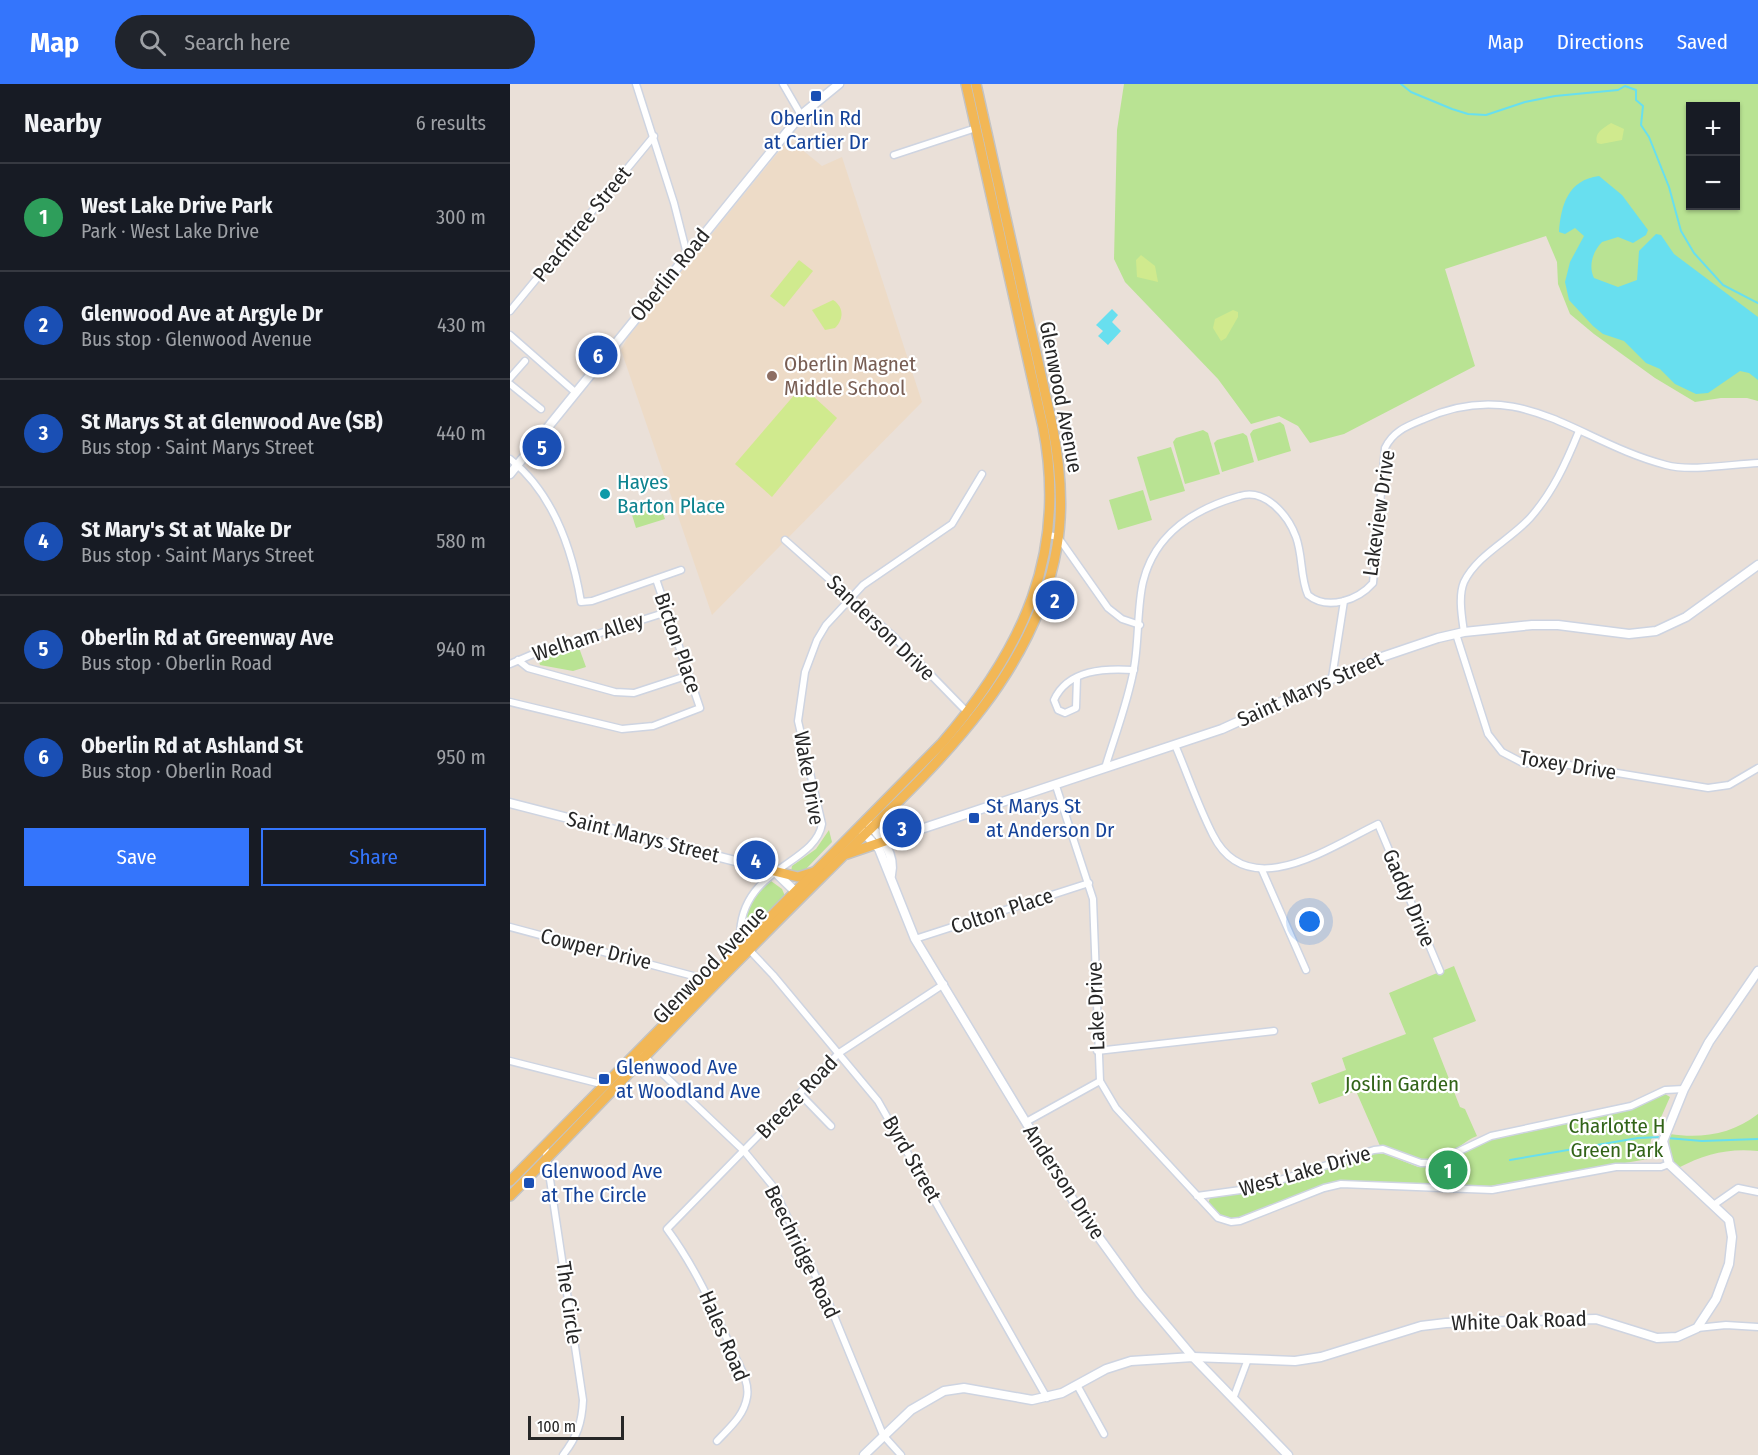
<!DOCTYPE html>
<html lang="en">
<head>
<meta charset="utf-8">
<style>
	:root { --surface:#171b24; --page:#20242c; --text:#f1f3f6; --muted:#9ea1a6; --line:#363941; --accent:#3475fc }
	body { margin:0; font-family:"Fira Sans Condensed",sans-serif; background:var(--page); color:var(--text) }
	.controls { position:absolute; right:18px; top:18px; display:grid; overflow:hidden; border-radius:0px; box-shadow:0 2px 4px #0004 }
	.controls button { width:54px; height:54px; display:grid; place-items:center; padding:0; border:0; border-bottom:2px solid var(--line); background:var(--surface); color:var(--text); font:30px sans-serif }
	.scale { position:absolute; left:18px; bottom:15px; width:96px; box-sizing:border-box; padding-left:6px; border:3px solid #272727; border-top:0; font-size:16px; line-height:21px; white-space:nowrap; color:#272727; -webkit-text-stroke:4px #fff; paint-order:stroke }
	.you { position:absolute; left:800px; top:838px; width:21px; height:21px; margin:-15px; border:4px solid #fff; border-radius:50%; background:#1a73e8; box-shadow:0 0 0 9px #1a73e833 }
	.badge { display:grid; place-items:center; width:39px; height:39px; border-radius:50%; background:var(--accent); color:#fff; font-size:20px; font-weight:700 }
	.pin { position:absolute; translate:-50% -50%; border:3px solid #fff; box-shadow:0 2px 6px #0006 }
	.list { margin:0; padding:0; list-style:none }
	h2 { display:flex; justify-content:space-between; align-items:center; height:78px; margin:0; padding:0 24px; font-size:26px }
	h2 small { font-size:20px; font-weight:400; color:var(--muted) }
	.list li { display:grid; grid-template-columns:39px 1fr auto; gap:18px; align-items:center; box-sizing:border-box; height:108px; padding:0 24px; border-top:2px solid var(--line) }
	.list b { display:block; font-size:22px; white-space:nowrap }
	.list p { margin:0; font-size:20px; white-space:nowrap; color:var(--muted) }
	.list em { font-size:20px; font-style:normal; color:var(--muted) }
	.actions { display:flex; gap:12px; padding:18px 24px }
	.actions a { flex:1; padding:14px 0; border:2px solid var(--accent); border-radius:0px; text-align:center; font-size:21px; color:var(--accent) }
	.actions .main { background:var(--accent); color:#fff }
	.icon { flex:none; width:33px; height:33px; fill:none; stroke:currentColor; stroke-width:2; stroke-linecap:round; stroke-linejoin:round }
	.map { position:relative; flex:none; width:1248px; height:1371px; overflow:hidden }
	header { display:flex; align-items:center; gap:36px; box-sizing:border-box; height:84px; padding:0 30px; background:var(--accent); color:#fff }
	header strong { font-size:28px }
	nav { display:flex; gap:33px; margin-inline-start:auto; font-size:21px }
	.search { width:420px; height:54px; background:var(--page); display:flex; align-items:center; gap:15px; box-sizing:border-box; padding:0 21px; border-radius:33px; color:var(--muted); font-size:22px }
	main { display:flex }
	aside { flex:1; background:var(--surface) }
	.map>svg:first-child { display:block }
	.education { fill:#eddbc7 }
	.green { fill:#b9e393; fill-rule:evenodd }
	.pitch { fill:#d0ea8e }
	.water { fill:#68dfef }
	.lines { fill:none; stroke-linecap:round; stroke-linejoin:round }
	.stream { stroke:#68dfef; stroke-width:2 }
	.street-casing { stroke:#ced4e1; stroke-width:9 }
	.secondary-casing { stroke:#ced4e1; stroke-width:11 }
	.primary-casing { stroke:#c3c3c3; stroke-width:12 }
	.street { stroke:#fff; stroke-width:6 }
	.secondary { stroke:#fff; stroke-width:8 }
	.primary { stroke:#f2b756; stroke-width:9 }
	.transit-dot { fill:#1a4fb4; stroke:#fff; stroke-width:2 }
	.education-dot { fill:#8d6e63; stroke:#fff; stroke-width:2 }
	.culture-dot { fill:#0f9aa8; stroke:#fff; stroke-width:2 }
	.labels { text-anchor:middle; dominant-baseline:central; stroke-width:4.5; stroke-linejoin:round; paint-order:stroke }
	.transit-label { font-size:21px; fill:#164399; stroke:#fff; text-anchor:start }
	.street-label { font-size:21px; fill:#272727; stroke:#fff }
	.education-label { font-size:21px; fill:#785e54; stroke:#fff; text-anchor:start }
	.culture-label { font-size:21px; fill:#0d838f; stroke:#fff; text-anchor:start }
	.park-label { font-size:21px; fill:#326418; stroke:#fff }
</style>
</head>
<body>
<header>
<strong>Map</strong>
<div class="search"><svg class="icon" aria-label="search" viewBox="0 0 24 24"><circle cx="10" cy="10" r="6"/><path d="M15 15l6 6"/></svg>Search here</div>
<nav><a>Map</a><a>Directions</a><a>Saved</a></nav>
</header>
<main>
<aside>
<h2>Nearby<small>6 results</small></h2>
<ul class="list">
<li><span class="badge" style="background:#2e9e5b">1</span><div><b>West Lake Drive Park</b><p>Park · West Lake Drive</p></div><em>300 m</em></li>
<li><span class="badge" style="background:#1a4fb4">2</span><div><b>Glenwood Ave at Argyle Dr</b><p>Bus stop · Glenwood Avenue</p></div><em>430 m</em></li>
<li><span class="badge" style="background:#1a4fb4">3</span><div><b>St Marys St at Glenwood Ave (SB)</b><p>Bus stop · Saint Marys Street</p></div><em>440 m</em></li>
<li><span class="badge" style="background:#1a4fb4">4</span><div><b>St Mary's St at Wake Dr</b><p>Bus stop · Saint Marys Street</p></div><em>580 m</em></li>
<li><span class="badge" style="background:#1a4fb4">5</span><div><b>Oberlin Rd at Greenway Ave</b><p>Bus stop · Oberlin Road</p></div><em>940 m</em></li>
<li><span class="badge" style="background:#1a4fb4">6</span><div><b>Oberlin Rd at Ashland St</b><p>Bus stop · Oberlin Road</p></div><em>950 m</em></li>
</ul>
<div class="actions"><a class="main">Save</a><a>Share</a></div>
</aside>
<div class="map">
<svg width="1248" height="1371" viewBox="0 0 1248 1371">
	<rect width="100%" height="100%" fill="#eae0d8"/>
	<polygon class="education" points="279,55 312,82 332,73 412,318 202,531 111,266 118,253"/>
	<g class="green">
		<path d="M 614,0 L 1248,0 L 1248,317 L 1237,314 L 1211,314 L 1185,318 L 1145,294 L 1084,250 L 1060,230 L 1048,200 L 1047,178 L 1036,152 L 935,185 L 965,282 L 834,350 L 800,359 L 788,342 L 769,332 L 741,340 L 708,295 L 615,198 L 604,175 L 607,46 ZM 1180,22 L 1226,22 L 1226,122 L 1180,122 Z"/>
		<polygon points="770,338 774,341 781,367 748,377 740,350 743,346"/>
		<polygon points="693,346 698,349 710,390 675,400 663,358 666,354"/>
		<polygon points="733,349 737,352 744,378 712,388 704,359 707,356"/>
		<polygon points="661,363 675,407 640,417 627,373"/>
		<polygon points="633,406 642,436 608,446 599,416"/>
		<polygon points="150,422 155,435 126,444 122,431"/>
		<polygon points="68,561 76,583 63,587 30,581 28,574"/>
		<polygon points="319,746 322,758 294,787 287,791 281,788 282,782 306,765"/>
		<path d="M 261,797 L 272,805 L 275,812 L 234,853 L 231,849 C 236,830 242,806 261,797 Z"/>
		<path d="M 944,882 L 966,937 L 923,954 L 950,1023 L 955,1025 L 967,1052 C 954,1057 946,1067 934,1072 C 911,1082 892,1067 870,1062 L 846,1007 L 809,1020 L 801,999 L 836,986 L 832,974 L 896,950 L 879,909 Z"/>
		<polygon points="1155,1010 1160,1013 1141,1056 1138,1075 980,1102 825,1097 725,1136 709,1132 698,1120 700,1114 749,1107 818,1081 859,1070 875,1070 908,1083 925,1083 981,1056 1121,1026"/>
		<path d="M 1248,1030 L 1248,1067 C 1218,1064 1195,1070 1168,1084 C 1160,1073 1158,1064 1160,1050 C 1191,1055 1223,1050 1248,1030 Z"/>
	</g>
	<g class="pitch">
		<path d="M 1101,39 L 1114,45 L 1112,56 L 1091,60 L 1087,59 C 1084,48 1094,44 1101,39 Z"/>
		<polygon points="631,171 645,182 648,198 627,193 626,176"/>
		<polygon points="289,176 303,187 274,223 260,212"/>
		<path d="M 323,216 C 334,223 334,235 325,244 L 315,246 L 302,226 Z"/>
		<polygon points="723,226 728,228 728,233 716,254 711,257 703,244 705,235"/>
		<polygon points="292,302 327,334 262,413 225,380"/>
	</g>
	<g class="water">
		<path d="M 1089,92 L 1112,111 L 1138,146 L 1136,151 L 1123,159 L 1108,153 L 1092,158 C 1083,167 1078,182 1084,194 L 1108,203 L 1127,196 L 1129,167 L 1146,150 L 1151,151 L 1164,170 L 1248,233 L 1248,296 L 1239,289 L 1230,287 L 1198,309 L 1186,310 L 1165,300 L 1150,285 L 1136,279 L 1114,257 L 1093,250 L 1083,242 L 1059,216 L 1055,198 L 1060,178 L 1074,152 L 1065,144 L 1055,150 L 1049,148 C 1051,121 1058,96 1089,92 Z"/>
		<polygon points="602,225 608,231 602,238 611,247 598,261 588,252 593,247 586,241"/>
	</g>
	<g class="lines">
		<g class="stream">
			<polyline points="891,0 901,8 942,25 958,30 976,31 1015,18 1045,12 1108,6 1115,2 1126,6 1126,16 1133,22 1131,41 1139,53 1159,103 1171,147 1184,169 1213,201 1248,219"/>
			<polyline points="1157,1054 1192,1057 1248,1055"/>
			<polyline points="1000,1076 1128,1054 1151,1053"/>
		</g>
		<defs>
			<g id="street">
				<polyline points="126,0 164,119 177,170"/>
				<polyline points="273,0 291,31"/>
				<polyline points="384,71 466,44"/>
				<polyline points="0,227 144,52"/>
				<polyline points="0,251 65,308"/>
				<polyline points="0,294 15,277"/>
				<polyline points="0,300 31,325"/>
				<path d="M 0,375 C 43,409 62,464 71,518 L 82,517 L 171,486"/>
				<path d="M 472,390 L 442,440 L 353,501 L 316,541 L 307,556 L 295,588 L 288,637 L 312,740 C 305,782 228,783 230,856 L 263,891 L 368,1017 L 537,1314"/>
				<polyline points="539,451 548,453 598,524 612,535 630,541"/>
				<polyline points="275,456 382,551 458,629"/>
				<path d="M 954,548 C 952,534 948,512 954,498 C 967,471 1000,456 1020,434 C 1043,408 1056,379 1069,347"/>
				<polyline points="946,550 978,650 992,668 1013,679 1053,680 1198,704 1219,701 1248,684"/>
				<polyline points="8,576 18,584 105,608 124,609 179,591"/>
				<polyline points="0,580 21,571 157,528"/>
				<path d="M 567,594 L 566,624 L 555,629 L 548,626 L 544,616 C 558,585 596,584 624,586"/>
				<polyline points="822,594 834,517"/>
				<polyline points="0,618 112,645 143,642 190,624 146,495"/>
				<path d="M 665,661 C 678,691 688,722 703,751 C 738,821 820,763 868,740 L 930,887"/>
				<path d="M 595,684 C 605,651 618,618 624,584 C 629,557 627,523 633,498 C 645,449 684,425 730,412 C 755,404 778,431 786,453 C 793,472 790,493 798,511 C 818,527 848,516 863,499 L 875,364 C 883,347 897,342 914,335 C 1012,291 1067,358 1156,381 C 1181,388 1222,380 1248,379"/>
				<polyline points="546,702 583,815 590,997 606,1024 708,1134 721,1138 730,1137 814,1104 831,1100 982,1106 1106,1083 1151,1083 1159,1080"/>
				<polyline points="752,786 796,886"/>
				<polyline points="0,843 202,897"/>
				<polyline points="405,855 579,799"/>
				<polyline points="587,967 764,947"/>
				<polyline points="133,971 234,1067 262,1101 320,1222 373,1351 391,1371"/>
				<polyline points="0,977 95,1001"/>
				<polyline points="291,1011 321,1042"/>
				<polyline points="516,1038 590,997"/>
				<path d="M 35,1062 L 73,1316 C 72,1339 67,1353 53,1371"/>
				<polyline points="687,1112 745,1104 864,1066 873,1065 911,1079 924,1079 981,1052 1121,1022 1155,1006 1174,1005"/>
				<polyline points="1205,1120 1228,1104 1248,1108"/>
				<polyline points="1187,1244 1216,1241 1248,1243"/>
				<polyline points="567,1301 594,1350"/>
				<polyline points="723,1315 738,1275"/>
				<path d="M 207,1357 C 219,1344 234,1332 237,1313 C 240,1297 228,1280 222,1266 C 203,1223 185,1183 157,1145 L 329,969 L 434,900"/>
			</g>
			<g id="secondary">
				<polyline points="0,390 277,48 291,31 329,0"/>
				<polyline points="0,719 264,787 290,812"/>
				<path d="M 358,739 C 371,753 386,770 381,791"/>
				<polyline points="351,746 369,765 405,855 569,1126 630,1210 683,1273 778,1371"/>
				<polyline points="375,757 712,645 863,576 928,554 954,548 1022,541 1048,541 1119,550 1146,547 1176,533 1248,481"/>
				<polyline points="354,1371 401,1326 434,1307 454,1304 522,1316 552,1309 596,1285 621,1277 683,1273 785,1277 811,1273 911,1242 936,1239 1086,1235 1147,1254 1167,1253 1187,1244 1206,1215 1219,1180 1222,1153 1219,1136 1159,1080 1153,1057 1174,1005 1199,958 1248,887"/>
			</g>
			<g id="primary">
				<polyline points="337,770 375,757"/>
				<polyline points="264,787 288,793 304,788"/>
				<path d="M 0,1097 L 432,659 C 513,565 558,470 533,343 L 456,0"/>
				<path d="M 0,1112 C 80,1031 157,948 237,868 C 274,830 312,793 349,756 C 434,674 527,584 547,462 C 554,422 550,380 542,340 L 466,0"/>
			</g>
		</defs>
		<use href="#street" class="street-casing"/>
		<use href="#secondary" class="secondary-casing"/>
		<use href="#primary" class="primary-casing"/>
		<use href="#street" class="street"/>
		<use href="#secondary" class="secondary"/>
		<use href="#primary" class="primary"/>
	</g>
	<g class="transit-dot">
		<rect x="300" y="6" width="12" height="12" rx="3"/>
		<rect x="458" y="728" width="12" height="12" rx="3"/>
		<rect x="88" y="989" width="12" height="12" rx="3"/>
		<rect x="13" y="1093" width="12" height="12" rx="3"/>
	</g>
	<circle class="education-dot" cx="262" cy="292" r="6"/>
	<circle class="culture-dot" cx="95" cy="410" r="6"/>
	<g class="labels">
		<g class="transit-label">
			<text x="306" y="34" text-anchor="middle">Oberlin Rd<tspan x="306" dy="24">at Cartier Dr</tspan></text>
			<text x="476" y="722">St Marys St<tspan x="476" dy="24">at Anderson Dr</tspan></text>
			<text x="106" y="983">Glenwood Ave<tspan x="106" dy="24">at Woodland Ave</tspan></text>
			<text x="31" y="1087">Glenwood Ave<tspan x="31" dy="24">at The Circle</tspan></text>
		</g>
		<g class="street-label">
			<text transform="translate(72 140) rotate(-51)">Peachtree Street</text>
			<text transform="translate(160 191) rotate(-51)">Oberlin Road</text>
			<text transform="translate(551 313) rotate(79)">Glenwood Avenue</text>
			<text transform="translate(869 429) rotate(-82)">Lakeview Drive</text>
			<text transform="translate(371 544) rotate(44)">Sanderson Drive</text>
			<text transform="translate(78 553) rotate(-18)">Welham Alley</text>
			<text transform="translate(168 559) rotate(71)">Bicton Place</text>
			<text transform="translate(800 605) rotate(-24)">Saint Marys Street</text>
			<text transform="translate(1058 681) rotate(9)">Toxey Drive</text>
			<text transform="translate(299 694) rotate(80)">Wake Drive</text>
			<text transform="translate(133 753) rotate(14)">Saint Marys Street</text>
			<text transform="translate(899 814) rotate(67)">Gaddy Drive</text>
			<text transform="translate(492 827) rotate(-18)">Colton Place</text>
			<text transform="translate(86 865) rotate(14)">Cowper Drive</text>
			<text transform="translate(200 881) rotate(-46)">Glenwood Avenue</text>
			<text transform="translate(586 922) rotate(-92)">Lake Drive</text>
			<text transform="translate(287 1013) rotate(-46)">Breeze Road</text>
			<text transform="translate(402 1075) rotate(60)">Byrd Street</text>
			<text transform="translate(795 1087) rotate(-16)">West Lake Drive</text>
			<text transform="translate(554 1098) rotate(57)">Anderson Drive</text>
			<text transform="translate(292 1168) rotate(64)">Beechridge Road</text>
			<text transform="translate(59 1219) rotate(82)">The Circle</text>
			<text transform="translate(1009 1237) rotate(-2)">White Oak Road</text>
			<text transform="translate(214 1252) rotate(67)">Hales Road</text>
		</g>
		<g class="education-label">
			<text x="274" y="280">Oberlin Magnet<tspan x="274" dy="24">Middle School</tspan></text>
		</g>
		<g class="culture-label">
			<text x="107" y="398">Hayes<tspan x="107" dy="24">Barton Place</tspan></text>
		</g>
		<g class="park-label">
			<text x="892" y="1000">Joslin Garden</text>
			<text x="1107" y="1042">Charlotte H<tspan x="1107" dy="24">Green Park</tspan></text>
		</g>
	</g>
</svg>
<div class="controls">
<button>+</button>
<button>−</button>
</div>
<div class="scale">100 m</div>
<div class="you"></div>
<div class="pin badge" style="left:938px;top:1086px;background:#2e9e5b">1</div>
<div class="pin badge" style="left:545px;top:516px;background:#1a4fb4">2</div>
<div class="pin badge" style="left:392px;top:744px;background:#1a4fb4">3</div>
<div class="pin badge" style="left:246px;top:776px;background:#1a4fb4">4</div>
<div class="pin badge" style="left:32px;top:363px;background:#1a4fb4">5</div>
<div class="pin badge" style="left:88px;top:271px;background:#1a4fb4">6</div>
</div>
</main>
</body>
</html>
